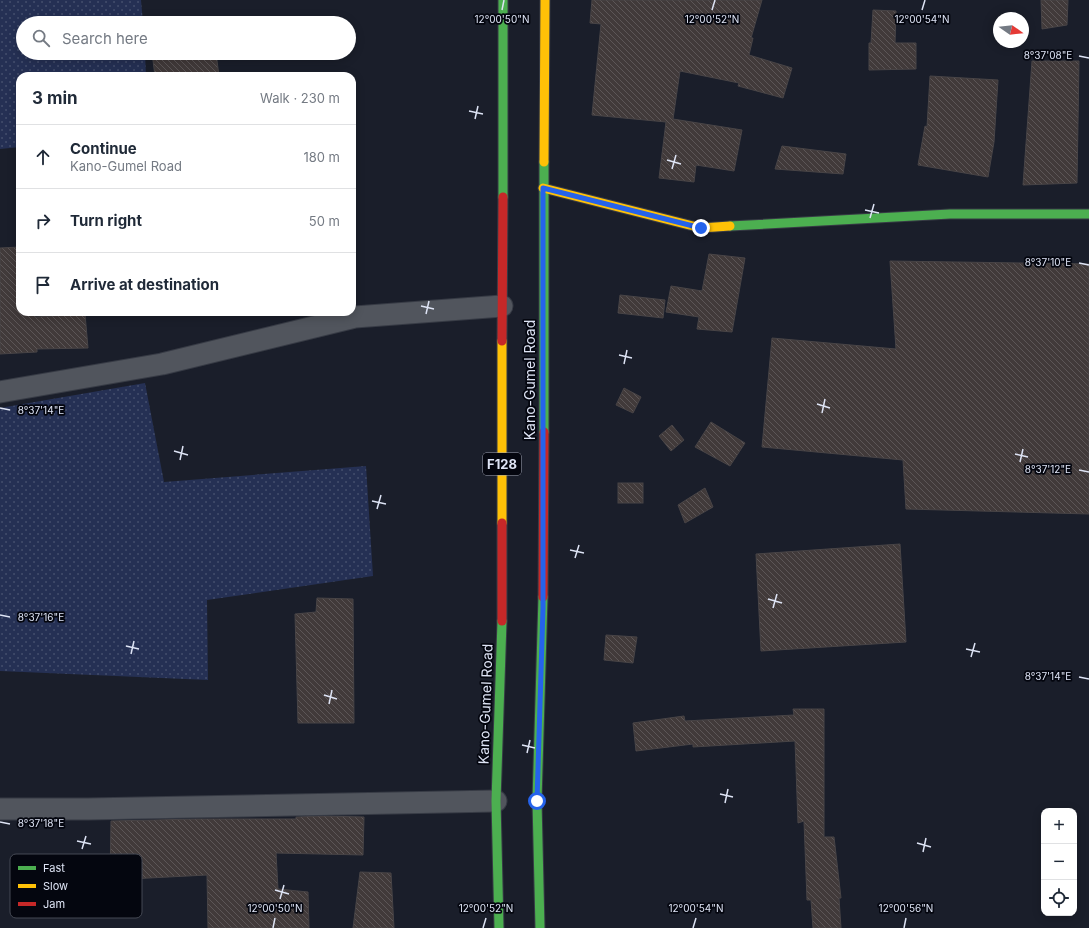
<!DOCTYPE html>
<html lang="en">
<head>
<meta charset="utf-8">
<style>
	:root { --surface:#fff; --page:#f2f2f3; --text:#1f2937; --muted:#747a83; --line:#e0e1e3 }
	body { margin:0; font-family:Inter,sans-serif; background:var(--page); color:var(--text) }
	.controls { position:absolute; right:12px; bottom:12px; display:grid; overflow:hidden; border-radius:8px; box-shadow:0 2px 10px #0003 }
	.controls button { width:36px; height:36px; display:grid; place-items:center; padding:0; border:0; border-bottom:1px solid var(--line); background:var(--surface); color:var(--text); font:20px sans-serif }
	.compass { position:absolute; left:993px; top:12px; width:36px; height:36px; border-radius:50%; background:var(--surface); box-shadow:0 2px 10px #0003; rotate:104deg }
	.stop { position:absolute; width:12px; height:12px; margin:-9px; border:3px solid #2563eb; border-radius:50%; background:#fff }
	.stop.end { background:#2563eb; border-color:#fff; box-shadow:0 1px 4px #0008 }
	.list { margin:0; padding:0; list-style:none }
	h2 { display:flex; justify-content:space-between; align-items:center; height:52px; margin:0; padding:0 16px; font-size:17px }
	h2 small { font-size:13px; font-weight:400; color:var(--muted) }
	.list li { display:grid; grid-template-columns:26px 1fr auto; gap:12px; align-items:center; box-sizing:border-box; height:64px; padding:0 16px; border-top:1px solid var(--line) }
	.list b { display:block; font-size:15px; white-space:nowrap }
	.list p { margin:0; font-size:13px; white-space:nowrap; color:var(--muted) }
	.list em { font-size:13px; font-style:normal; color:var(--muted) }
	.icon { flex:none; width:22px; height:22px; fill:none; stroke:currentColor; stroke-width:2; stroke-linecap:round; stroke-linejoin:round }
	.map { position:relative; flex:none; width:1089px; height:928px; overflow:hidden }
	.search { position:absolute; background:var(--surface); box-shadow:0 2px 10px #0003; left:16px; top:16px; width:340px; height:44px; display:flex; align-items:center; gap:10px; box-sizing:border-box; padding:0 14px; border-radius:22px; color:var(--muted); font-size:15px }
	.panel { position:absolute; background:var(--surface); box-shadow:0 2px 10px #0003; left:16px; top:72px; width:340px; height:244px; border-radius:12px }
	.map>svg:first-child { display:block }
	.green { fill:url(#green-dots) }
	.building { fill:url(#building-back-hatch); stroke:#484446 }
	.lines { fill:none; stroke-linecap:round; stroke-linejoin:round }
	.street-casing { stroke:#373b45; stroke-width:23 }
	.fast-casing { stroke:#373b45; stroke-width:11 }
	.slow-casing { stroke:#373b45; stroke-width:11 }
	.jam-casing { stroke:#373b45; stroke-width:11 }
	.street { stroke:#51555d; stroke-width:21 }
	.fast { stroke:#4caf50; stroke-width:9 }
	.slow { stroke:#ffc107; stroke-width:9 }
	.jam { stroke:#c62828; stroke-width:9 }
	.route { stroke:#2563eb; stroke-width:5 }
	.ticks { fill:none; stroke:#dee4f5; stroke-width:1.5 }
	.labels { text-anchor:middle; dominant-baseline:central; stroke-width:3.5; stroke-linejoin:round; paint-order:stroke }
	.shield { fill:#04060f; stroke:#9da1b0; stroke-width:1 }
	.shield-label { font-size:13px; font-weight:bold; fill:#dee4f5 }
	.street-label { font-size:14px; fill:#dee4f5; stroke:#04060f }
	.key { fill:#04060f; stroke:#454954; stroke-width:1 }
	.key-label { font-size:11px; fill:#dee4f5 }
	.ticks-label { font-size:10px; text-anchor:middle; fill:#dee4f5; stroke:#04060f; stroke-width:3.5; stroke-linejoin:round; paint-order:stroke }
</style>
</head>
<body>
<div class="map">
<svg width="1089" height="928" viewBox="0 0 1089 928">
	<defs>
		<pattern id="green-dots" width="8" height="8" patternUnits="userSpaceOnUse"><rect width="8" height="8" fill="#253054"/><path d="M2 2h.1M6 6h.1" fill="none" stroke="#444e6d" stroke-width="1.8" stroke-linecap="round"/></pattern>
		<pattern id="building-back-hatch" width="6" height="6" patternUnits="userSpaceOnUse"><rect width="6" height="6" fill="#413a3a"/><path d="M-1 5l2 2M0 0l6 6M5-1l2 2" fill="none" stroke="#5c5657"/></pattern>
	</defs>
	<rect width="100%" height="100%" fill="#1a1e2a"/>
	<g class="green">
		<polygon points="0,0 141,0 143,23 23,23 23,53 145,53 146,76 20,76 20,147 0,149"/>
		<polygon points="145,383 164,482 366,466 373,576 207,600 208,680 0,671 0,408"/>
	</g>
	<g class="building">
		<polygon points="592,0 762,0 751,38 753,38 749,55 792,68 783,98 738,86 739,83 680,71 673,119 742,130 734,171 696,165 694,182 659,178 666,122 592,115 601,24 590,23"/>
		<polygon points="1041,0 1068,0 1067,25 1042,29"/>
		<polygon points="873,10 896,11 895,43 916,43 916,69 869,70 869,43 871,43"/>
		<polygon points="152,53 216,53 219,76 155,76"/>
		<polygon points="1032,61 1079,61 1077,183 1023,185"/>
		<polygon points="930,76 998,80 994,142 988,177 918,165 925,126 927,127"/>
		<polygon points="782,146 846,154 843,174 775,169"/>
		<polygon points="20,247 20,312 35,312 35,317 85,314 88,348 37,349 37,352 0,354 0,248"/>
		<polygon points="709,254 745,258 732,332 697,329 699,317 666,312 671,286 702,291"/>
		<polygon points="890,261 1089,264 1089,514 906,509 903,460 762,447 772,338 896,349"/>
		<polygon points="620,295 665,300 663,318 618,313"/>
		<polygon points="624,388 641,397 633,413 616,405"/>
		<polygon points="711,422 745,443 730,466 695,447"/>
		<polygon points="672,425 684,440 671,451 659,436"/>
		<rect x="618" y="483" width="25" height="20"/>
		<polygon points="705,488 713,507 685,523 678,505"/>
		<polygon points="900,544 906,642 761,651 756,554"/>
		<polygon points="317,598 353,599 354,723 298,723 295,614 316,612"/>
		<polygon points="606,635 637,637 633,663 604,660"/>
		<polygon points="793,709 824,709 824,837 834,837 841,898 839,898 841,928 813,928 811,900 807,900 804,821 798,823 795,741 693,747 693,744 636,751 633,723 684,716 685,721 794,715"/>
		<polygon points="321,816 364,817 363,855 276,853 278,889 308,892 309,928 208,928 207,875 110,880 111,821 197,819 296,819 296,817"/>
		<polygon points="360,872 391,873 394,928 353,928"/>
	</g>
	<g class="lines">
		<defs>
			<g id="street">
				<polyline points="0,392 162,364 355,317 502,306"/>
				<polyline points="0,809 88,809 496,801"/>
			</g>
			<g id="fast">
				<polyline points="503,197 503,0"/>
				<polyline points="730,226 950,214 1089,214"/>
				<polyline points="544,432 544,162"/>
				<polyline points="499,928 496,801 502,621"/>
				<polyline points="540,928 537,801 543,597"/>
			</g>
			<g id="slow">
				<polyline points="544,162 545,0"/>
				<polyline points="543,188 701,228 730,226"/>
				<polyline points="502,523 502,341"/>
			</g>
			<g id="jam">
				<polyline points="502,341 503,197"/>
				<polyline points="543,597 544,432"/>
				<polyline points="502,621 502,523"/>
			</g>
		</defs>
		<use href="#street" class="street-casing"/>
		<use href="#fast" class="fast-casing"/>
		<use href="#slow" class="slow-casing"/>
		<use href="#jam" class="jam-casing"/>
		<use href="#street" class="street"/>
		<use href="#fast" class="fast"/>
		<use href="#slow" class="slow"/>
		<use href="#jam" class="jam"/>
	</g>
	<g class="lines">
		<polyline class="route" points="537,801 543,608 543,188 701,228"/>
	</g>
	<path class="ticks" d="M 502,10 L 504,0M 712,10 L 715,0M 922,10 L 925,0M 1079,56 L 1089,58M 469,111 L 483,114M 475,119 L 478,106M 667,160 L 681,164M 672,169 L 676,155M 865,210 L 879,213M 870,218 L 874,204M 1079,263 L 1089,265M 421,306 L 434,309M 426,314 L 429,301M 619,355 L 632,358M 624,364 L 627,350M 817,404 L 830,408M 0,408 L 10,410M 822,413 L 825,399M 174,451 L 188,455M 1015,454 L 1028,457M 180,460 L 183,446M 1020,462 L 1023,449M 1079,470 L 1089,472M 372,501 L 386,504M 377,509 L 381,495M 570,550 L 584,553M 575,558 L 579,545M 768,599 L 782,603M 773,608 L 777,594M 0,615 L 10,617M 126,646 L 139,649M 966,649 L 980,652M 131,654 L 134,641M 971,657 L 975,643M 1079,677 L 1089,679M 324,695 L 337,699M 329,704 L 332,690M 522,745 L 535,748M 527,753 L 530,740M 720,794 L 733,797M 725,803 L 728,789M 0,822 L 10,824M 77,841 L 91,844M 917,843 L 931,847M 82,849 L 86,836M 923,852 L 926,838M 275,890 L 289,894M 280,899 L 284,885M 273,928 L 275,918M 483,928 L 486,918M 693,928 L 696,918M 904,928 L 906,918"/>
	<g class="labels">
		<rect class="shield" x="483" y="453" width="38" height="22" rx="3"/>
		<g class="shield-label">
			<text x="502" y="464">F128</text>
		</g>
		<g class="street-label">
			<text transform="translate(529 380) rotate(-90)">Kano-Gumel Road</text>
			<text transform="translate(485 704) rotate(-88)">Kano-Gumel Road</text>
		</g>
	</g>
	<rect x="10" y="854" width="132" height="64" rx="6" class="key"/>
	<rect x="18" y="866" width="18" height="4" fill="#4caf50"/>
	<rect x="18" y="884" width="18" height="4" fill="#ffc107"/>
	<rect x="18" y="902" width="18" height="4" fill="#c62828"/>
	<g class="key-label">
		<text x="43" y="872">Fast</text>
		<text x="43" y="890">Slow</text>
		<text x="43" y="908">Jam</text>
	</g>
	<g class="ticks-label">
		<text x="502" y="23">12°00'50"N</text>
		<text x="712" y="23">12°00'52"N</text>
		<text x="922" y="23">12°00'54"N</text>
		<text x="1048" y="59">8°37'08"E</text>
		<text x="1048" y="266">8°37'10"E</text>
		<text x="41" y="414">8°37'14"E</text>
		<text x="1048" y="473">8°37'12"E</text>
		<text x="41" y="621">8°37'16"E</text>
		<text x="1048" y="680">8°37'14"E</text>
		<text x="41" y="827">8°37'18"E</text>
		<text x="275" y="912">12°00'50"N</text>
		<text x="486" y="912">12°00'52"N</text>
		<text x="696" y="912">12°00'54"N</text>
		<text x="906" y="912">12°00'56"N</text>
	</g>
</svg>
<div class="controls">
<button>+</button>
<button>−</button>
<button><svg class="icon" aria-label="locate" viewBox="0 0 24 24"><circle cx="12" cy="12" r="6"/><path d="M12 2v4M12 18v4M2 12h4M18 12h4"/></svg></button>
</div>
<svg class="compass" viewBox="-18 -18 36 36"><path d="M0-13l5 13h-10z" fill="#e53935"/><path d="M0 13l5-13h-10z" fill="#747a83"/></svg>
<div class="stop" style="left:537px;top:801px"></div>
<div class="stop end" style="left:701px;top:228px"></div>
<div class="search"><svg class="icon" aria-label="search" viewBox="0 0 24 24"><circle cx="10" cy="10" r="6"/><path d="M15 15l6 6"/></svg>Search here</div>
<section class="panel">
<h2>3 min<small>Walk · 230 m</small></h2>
<ul class="list">
<li><svg class="icon" aria-label="ahead" viewBox="0 0 24 24"><path d="M12 20V5M6 11l6-6 6 6"/></svg><div><b>Continue</b><p>Kano-Gumel Road</p></div><em>180 m</em></li>
<li><svg class="icon" aria-label="right" viewBox="0 0 24 24"><path d="M7 20v-9h11M14 6l5 5-5 5"/></svg><div><b>Turn right</b></div><em>50 m</em></li>
<li><svg class="icon" aria-label="arrive" viewBox="0 0 24 24"><path d="M6 21V4h12l-3 4 3 4H6"/></svg><div><b>Arrive at destination</b></div></li>
</ul>
</section>
</div>
</body>
</html>
